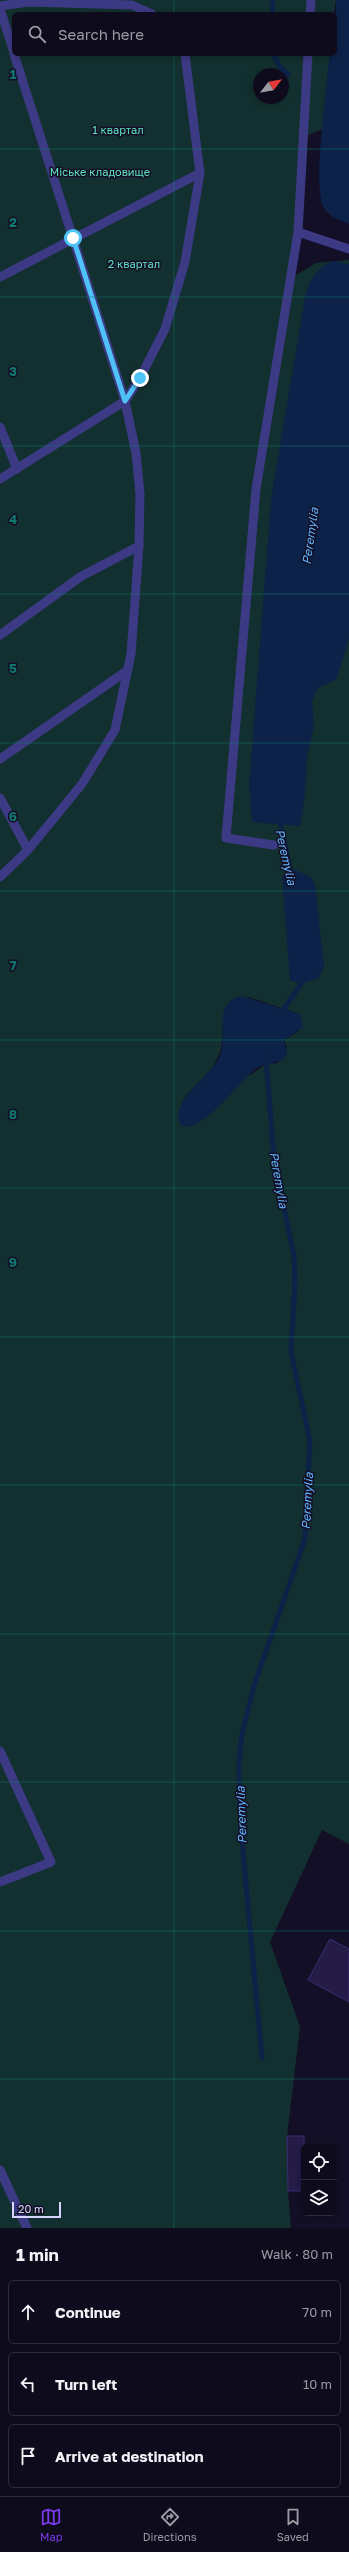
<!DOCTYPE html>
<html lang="en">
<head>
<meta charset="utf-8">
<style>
	:root { --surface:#0e0b1c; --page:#1c1929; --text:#f1f3f6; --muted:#9b9ba3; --line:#2e2b3b; --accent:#7c3aed }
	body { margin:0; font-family:"Golos Text",sans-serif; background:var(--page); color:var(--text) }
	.controls { position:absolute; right:12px; bottom:12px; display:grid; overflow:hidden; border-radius:6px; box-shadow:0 2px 6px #0003 }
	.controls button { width:36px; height:36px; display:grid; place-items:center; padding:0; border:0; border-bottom:1px solid var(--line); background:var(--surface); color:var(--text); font:20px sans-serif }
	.compass { position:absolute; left:253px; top:68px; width:36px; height:36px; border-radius:50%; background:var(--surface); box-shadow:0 2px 6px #0003; rotate:59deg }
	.scale { position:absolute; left:12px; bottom:10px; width:49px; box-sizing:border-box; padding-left:4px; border:2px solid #d9d4ff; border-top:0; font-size:11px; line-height:14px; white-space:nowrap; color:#d9d4ff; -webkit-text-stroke:3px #130f26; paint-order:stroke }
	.stop { position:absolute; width:12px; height:12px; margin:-9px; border:3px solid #4fc3f7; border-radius:50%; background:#fff }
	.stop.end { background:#4fc3f7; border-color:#fff; box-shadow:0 1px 4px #0008 }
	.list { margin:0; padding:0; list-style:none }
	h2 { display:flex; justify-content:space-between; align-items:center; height:52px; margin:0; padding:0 16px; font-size:17px }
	h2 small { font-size:13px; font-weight:400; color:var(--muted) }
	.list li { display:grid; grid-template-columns:26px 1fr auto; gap:12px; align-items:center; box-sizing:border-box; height:64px; margin:0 8px 8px; padding:0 8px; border:1px solid var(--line); border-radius:6px }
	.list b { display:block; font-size:15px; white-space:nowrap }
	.list em { font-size:13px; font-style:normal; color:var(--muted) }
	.icon { flex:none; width:22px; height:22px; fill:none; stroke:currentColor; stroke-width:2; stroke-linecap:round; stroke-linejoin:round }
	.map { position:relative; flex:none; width:349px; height:2228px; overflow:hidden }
	.search { position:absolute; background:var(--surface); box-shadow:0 2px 6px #0003; left:12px; right:12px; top:12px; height:44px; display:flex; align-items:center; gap:10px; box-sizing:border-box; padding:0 14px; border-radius:6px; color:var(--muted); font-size:15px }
	.sheet { height:268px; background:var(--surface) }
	nav { display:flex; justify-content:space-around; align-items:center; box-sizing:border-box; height:56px; border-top:1px solid var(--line); background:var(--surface); font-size:11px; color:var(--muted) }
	nav a { display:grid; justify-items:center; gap:2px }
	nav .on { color:var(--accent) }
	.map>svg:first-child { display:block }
	.green { fill:#12302f; fill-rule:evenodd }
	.water { fill:#0c2248 }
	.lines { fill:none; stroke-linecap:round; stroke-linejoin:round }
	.stream { stroke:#0c2248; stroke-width:5 }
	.building { fill:#241b47; stroke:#3b2d73 }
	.service { stroke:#3d3a85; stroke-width:9 }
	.route { stroke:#4fc3f7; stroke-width:5 }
	.grid { fill:none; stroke:#0f766e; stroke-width:1; stroke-opacity:0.55 }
	.labels { text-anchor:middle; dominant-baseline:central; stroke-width:3; stroke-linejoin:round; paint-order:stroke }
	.park-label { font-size:11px; fill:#5fe0c0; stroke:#130f26 }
	.water-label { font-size:12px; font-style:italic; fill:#62b6ff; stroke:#130f26 }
	.grid-label { font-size:13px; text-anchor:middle; font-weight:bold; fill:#0f766e; stroke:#130f26; stroke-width:3; stroke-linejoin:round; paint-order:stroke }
</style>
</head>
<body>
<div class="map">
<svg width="349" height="2228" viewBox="0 0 349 2228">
	<rect width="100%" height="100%" fill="#130f26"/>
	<path class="green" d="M 0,0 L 336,0 L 334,14 L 14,14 L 14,54 L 330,54 L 322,129 L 304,137 L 291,278 L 316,263 L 349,260 L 349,1844 L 322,1830 L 270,1942 L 300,2027 L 287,2136 L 288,2191 L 291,2228 L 0,2228 ZM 259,74 L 283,74 L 283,98 L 259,98 ZM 248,997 L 300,1014 L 299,1031 L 284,1040 L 287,1047 L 278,1063 L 266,1064 L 250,1075 L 184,1097 C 208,1074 225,1062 222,1026 Z"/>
	<g class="water">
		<path d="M 336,0 L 349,0 L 349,224 C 340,220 329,217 324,208 C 312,187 327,83 330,54 L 335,54 Z"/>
		<path d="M 333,261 L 349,264 L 349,639 L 336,680 L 318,688 L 312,701 L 314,726 L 307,758 L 305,795 L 300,826 L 252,822 L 249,786 L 271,500 L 306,291 C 312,277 318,267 333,261 Z"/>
		<polygon points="291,868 311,877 315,885 324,967 319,978 301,984 290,980 282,877"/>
		<path d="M 241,996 L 300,1014 L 303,1027 L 284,1040 L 287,1053 L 284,1059 C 275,1064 266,1062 257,1068 C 240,1079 202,1136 181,1125 C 168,1103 208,1077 218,1060 C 230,1039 210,1003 241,996 Z"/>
	</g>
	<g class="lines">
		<g class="stream">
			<polyline points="272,14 273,0"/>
			<polyline points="273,54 279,65 288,75"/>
			<polyline points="279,817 291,873"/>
			<polyline points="281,1013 301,984 301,979"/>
			<polyline points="262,2058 243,1852 239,1794 239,1762 242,1734 254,1686 305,1539 310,1441 291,1352 295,1283 294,1256 274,1160 266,1058"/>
		</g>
	</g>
	<g class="building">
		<polygon points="330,1939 349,1949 349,2002 308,1980"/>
		<polygon points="287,2136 304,2136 304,2191 288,2191"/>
	</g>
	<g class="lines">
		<g class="service">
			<polyline points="0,6 29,2 132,5 152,14"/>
			<polyline points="0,9 14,52"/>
			<polyline points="310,14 311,0"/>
			<polyline points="298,232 349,249"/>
			<polyline points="0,277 200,173"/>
			<polyline points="0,427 17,469"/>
			<polyline points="0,479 125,401 140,378 165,329 185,262 200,173 185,54"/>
			<polyline points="0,635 80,577 139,546"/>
			<polyline points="0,759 128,670"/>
			<polyline points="0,798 28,850"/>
			<polyline points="274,845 226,838 256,489 298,232 308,54"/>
			<polyline points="0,877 28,850 82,784 115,730 131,654 139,546 140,494 136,453 125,401 14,54"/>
			<polyline points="0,1751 51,1862 0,1882"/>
			<polyline points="0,2170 27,2228"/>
		</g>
	</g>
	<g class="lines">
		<polyline class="route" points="73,238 125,401 140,378"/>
	</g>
	<path class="grid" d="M 174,0 L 174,14M 174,54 L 174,2228M 0,149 L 349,149M 0,297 L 349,297M 0,446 L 349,446M 0,594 L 349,594M 0,743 L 349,743M 0,891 L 349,891M 0,1040 L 349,1040M 0,1188 L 349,1188M 0,1337 L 349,1337M 0,1485 L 349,1485M 0,1634 L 349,1634M 0,1782 L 349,1782M 0,1931 L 349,1931M 0,2079 L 349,2079"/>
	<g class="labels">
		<g class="park-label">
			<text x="118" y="129">1 квартал</text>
			<text x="100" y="171">Міське кладовище</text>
			<text x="134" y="263">2 квартал</text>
		</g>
		<g class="water-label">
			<text transform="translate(310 536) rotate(-82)">Peremylia</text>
			<text transform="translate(286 857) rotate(77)">Peremylia</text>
			<text transform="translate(279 1180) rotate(80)">Peremylia</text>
			<text transform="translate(307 1501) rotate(-87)">Peremylia</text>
			<text transform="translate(241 1815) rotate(-92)">Peremylia</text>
		</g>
	</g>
	<g class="grid-label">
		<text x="13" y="79">1</text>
		<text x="13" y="227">2</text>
		<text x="13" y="376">3</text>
		<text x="13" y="524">4</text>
		<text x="13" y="673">5</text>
		<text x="13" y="821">6</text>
		<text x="13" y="970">7</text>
		<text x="13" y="1119">8</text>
		<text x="13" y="1267">9</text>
	</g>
</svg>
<div class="controls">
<button><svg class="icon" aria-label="locate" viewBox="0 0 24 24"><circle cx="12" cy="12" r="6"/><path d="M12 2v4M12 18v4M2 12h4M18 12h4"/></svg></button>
<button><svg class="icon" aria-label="layers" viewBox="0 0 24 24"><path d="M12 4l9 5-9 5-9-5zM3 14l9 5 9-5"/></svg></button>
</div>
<svg class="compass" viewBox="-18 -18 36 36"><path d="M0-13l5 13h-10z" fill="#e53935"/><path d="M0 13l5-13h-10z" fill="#9b9ba3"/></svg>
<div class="scale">20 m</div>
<div class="stop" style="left:73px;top:238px"></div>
<div class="stop end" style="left:140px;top:378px"></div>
<div class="search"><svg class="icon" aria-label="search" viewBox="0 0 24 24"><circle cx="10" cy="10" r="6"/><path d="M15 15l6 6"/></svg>Search here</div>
</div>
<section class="sheet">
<h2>1 min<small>Walk · 80 m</small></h2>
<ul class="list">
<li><svg class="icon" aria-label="ahead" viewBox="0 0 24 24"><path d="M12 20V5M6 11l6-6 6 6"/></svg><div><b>Continue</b></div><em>70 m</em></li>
<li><svg class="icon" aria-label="left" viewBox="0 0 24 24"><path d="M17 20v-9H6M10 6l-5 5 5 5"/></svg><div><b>Turn left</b></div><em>10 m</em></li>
<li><svg class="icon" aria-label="arrive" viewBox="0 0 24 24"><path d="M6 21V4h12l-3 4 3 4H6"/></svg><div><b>Arrive at destination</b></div></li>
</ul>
</section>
<nav>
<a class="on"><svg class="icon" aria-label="map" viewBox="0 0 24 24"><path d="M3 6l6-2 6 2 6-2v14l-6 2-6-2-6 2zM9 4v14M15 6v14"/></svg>Map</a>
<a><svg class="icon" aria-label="directions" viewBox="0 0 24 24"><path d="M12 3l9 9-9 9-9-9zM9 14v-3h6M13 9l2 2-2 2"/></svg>Directions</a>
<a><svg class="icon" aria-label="saved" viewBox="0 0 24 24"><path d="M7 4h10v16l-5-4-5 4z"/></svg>Saved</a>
</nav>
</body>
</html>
